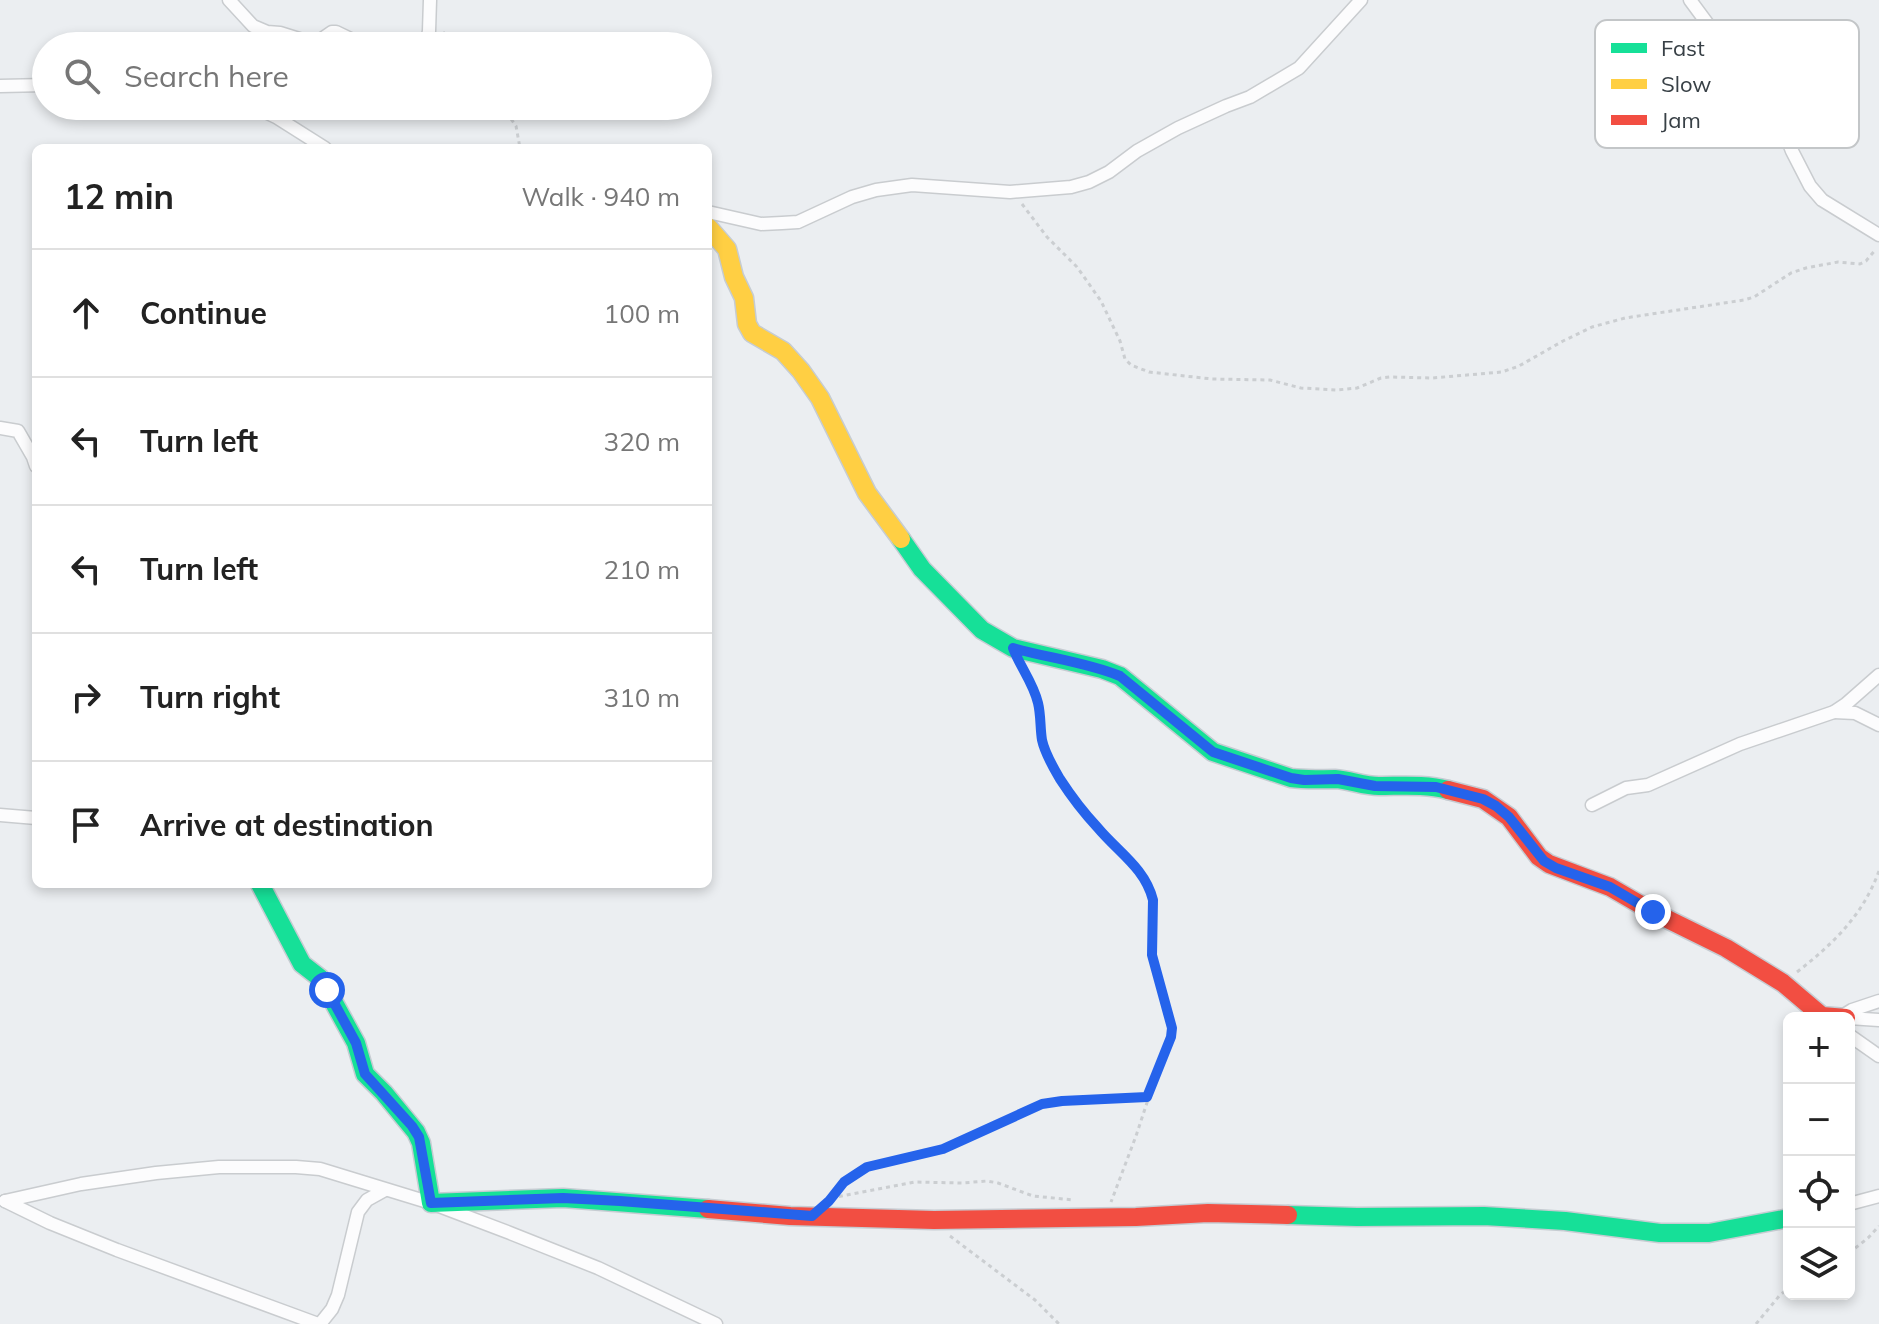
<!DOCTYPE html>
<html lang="en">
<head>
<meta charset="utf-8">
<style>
	:root { --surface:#fff; --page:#f6f6f6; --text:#222; --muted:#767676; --line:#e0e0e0 }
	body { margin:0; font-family:Mulish,sans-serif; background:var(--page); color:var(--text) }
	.controls { position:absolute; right:24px; bottom:24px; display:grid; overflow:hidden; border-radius:12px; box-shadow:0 4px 12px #0003 }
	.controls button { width:72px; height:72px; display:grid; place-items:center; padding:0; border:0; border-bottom:2px solid var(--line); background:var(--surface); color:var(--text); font:40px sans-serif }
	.stop { position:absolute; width:24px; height:24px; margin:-18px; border:6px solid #2563eb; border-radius:50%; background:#fff }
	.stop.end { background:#2563eb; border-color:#fff; box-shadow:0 2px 8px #0008 }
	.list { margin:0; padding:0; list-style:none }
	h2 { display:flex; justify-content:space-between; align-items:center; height:104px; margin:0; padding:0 32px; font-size:34px }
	h2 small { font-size:26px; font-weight:400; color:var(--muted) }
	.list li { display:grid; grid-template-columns:52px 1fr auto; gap:24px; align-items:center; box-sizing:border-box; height:128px; padding:0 32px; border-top:2px solid var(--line) }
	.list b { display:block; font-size:30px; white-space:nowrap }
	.list em { font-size:26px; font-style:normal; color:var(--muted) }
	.icon { flex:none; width:44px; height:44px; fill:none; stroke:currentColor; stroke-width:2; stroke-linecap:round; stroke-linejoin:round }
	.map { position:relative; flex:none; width:1879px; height:1324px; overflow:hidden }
	.search { position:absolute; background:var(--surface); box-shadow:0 4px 12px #0003; left:32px; top:32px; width:680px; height:88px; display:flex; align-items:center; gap:20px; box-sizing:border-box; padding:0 28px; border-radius:44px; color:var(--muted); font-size:30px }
	.panel { position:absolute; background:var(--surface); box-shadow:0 4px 12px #0003; left:32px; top:144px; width:680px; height:744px; border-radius:12px }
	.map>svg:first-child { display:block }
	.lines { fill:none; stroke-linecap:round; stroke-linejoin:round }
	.street-casing { stroke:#c9cccf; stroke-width:15 }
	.fast-casing { stroke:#c6ccd2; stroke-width:21 }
	.slow-casing { stroke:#c6ccd2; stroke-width:21 }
	.jam-casing { stroke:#c6ccd2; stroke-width:21 }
	.path { stroke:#cbced1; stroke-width:3; stroke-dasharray:4 4; stroke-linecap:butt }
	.street { stroke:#fcfcfd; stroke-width:12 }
	.fast { stroke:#16e098; stroke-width:18 }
	.slow { stroke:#ffcf43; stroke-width:18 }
	.jam { stroke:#f24e42; stroke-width:18 }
	.route { stroke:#2563eb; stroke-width:10 }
	.key { fill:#fff; stroke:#c3c6c8; stroke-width:2 }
	.key-label { font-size:22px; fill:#384046 }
</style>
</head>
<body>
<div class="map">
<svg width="1879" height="1324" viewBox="0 0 1879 1324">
	<rect width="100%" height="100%" fill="#ebeef1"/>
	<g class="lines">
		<defs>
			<g id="street">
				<polyline points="229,0 253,26 267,32 280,33 312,43 319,41 332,32 336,32 365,46"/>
				<polyline points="1690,0 1781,123 1792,151 1810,186 1822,200 1879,235"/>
				<polyline points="426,46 429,31 430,0"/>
				<polyline points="0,86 46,85"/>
				<polyline points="253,106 276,117 325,148"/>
				<polyline points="708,212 761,224 782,223 798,222 852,197 876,190 912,185 1010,192 1071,187 1089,182 1109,172 1137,151 1178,128 1226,106 1250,97 1299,68 1361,0"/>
				<polyline points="0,428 18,431 33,457 36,466"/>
				<polyline points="1834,712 1855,713 1879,725"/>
				<polyline points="1592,805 1626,788 1648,785 1740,744 1834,712 1846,704 1879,675"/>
				<polyline points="0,815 36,818"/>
				<polyline points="1839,1018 1852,1010 1879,1001"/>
				<polyline points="1849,1018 1879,1020"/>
				<polyline points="1849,1035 1879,1056"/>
				<polyline points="5,1201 81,1184 156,1173 219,1167 296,1167 320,1169 431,1203 510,1233 598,1268 716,1324"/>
				<polyline points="5,1201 50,1223 117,1250 318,1324"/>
				<polyline points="1849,1204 1879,1196"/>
				<polyline points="320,1324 332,1309 338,1295 358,1212 367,1200 385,1190"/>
			</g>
			<g id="fast">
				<path d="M 901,539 L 922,569 L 982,630 L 1013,648 L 1102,669 L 1120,676 L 1213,752 L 1291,778 C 1306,780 1320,779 1335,779 C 1350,780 1364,786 1379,786 C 1403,786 1425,784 1448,790"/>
				<polyline points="260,884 302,964 320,978 327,990 356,1043 365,1074 384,1093 416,1132 421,1143 431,1203 563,1198 708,1209"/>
				<polyline points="1288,1215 1357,1217 1484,1216 1565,1221 1660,1233 1709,1233 1789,1218"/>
			</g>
			<polyline id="slow" points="708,227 727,249 734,277 744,298 747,324 752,333 783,351 801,371 820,398 867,493 901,539"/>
			<g id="jam">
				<polyline points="1448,790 1483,799 1509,817 1539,857 1549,864 1610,887 1653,912 1726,948 1783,983 1822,1016 1846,1018"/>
				<polyline points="708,1209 790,1216 934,1220 1136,1217 1208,1213 1288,1215"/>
			</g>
		</defs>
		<use href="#street" class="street-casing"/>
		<use href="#fast" class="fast-casing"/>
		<use href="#slow" class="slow-casing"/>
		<use href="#jam" class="jam-casing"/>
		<g class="path">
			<polyline points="443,32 454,46"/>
			<polyline points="502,106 516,126 520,148"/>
			<polyline points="1022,204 1047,237 1077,267 1101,301 1120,341 1125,359 1131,365 1149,372 1212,379 1270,380 1301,388 1337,390 1357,388 1381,378 1390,377 1432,378 1502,372 1519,366 1563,341 1592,327 1625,318 1744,300 1754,297 1791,273 1806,268 1838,262 1860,264 1866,261 1876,249"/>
			<polyline points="1024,669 1028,675 1038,703 1043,743 1047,756 1062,781 1098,829 1140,870 1150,887 1153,900 1152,955 1170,1017 1171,1037 1162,1057 1136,1136 1111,1202"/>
			<path d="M 1797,972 C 1833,944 1863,915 1879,871"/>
			<polyline points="831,1198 915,1182 962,1183 987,1181 998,1183 1033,1196 1074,1200"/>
			<polyline points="829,1200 844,1182 867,1167 943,1149 1042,1104 1062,1101 1147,1097"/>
			<polyline points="950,1236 1035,1300 1059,1324"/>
			<polyline points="1849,1253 1868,1238 1879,1226"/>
			<polyline points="1756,1324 1780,1295 1789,1288"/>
		</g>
		<use href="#street" class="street"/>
		<use href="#fast" class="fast"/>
		<use href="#slow" class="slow"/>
		<use href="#jam" class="jam"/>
	</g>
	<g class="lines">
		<path class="route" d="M 327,990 L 356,1043 L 365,1074 L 412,1126 L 419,1137 L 431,1203 L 563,1198 L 620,1201 L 812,1216 L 829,1201 L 844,1182 L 867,1167 L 943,1149 L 1042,1104 L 1062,1101 L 1147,1097 L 1171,1037 L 1172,1028 L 1152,955 L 1153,900 C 1145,868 1118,852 1098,828 C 1084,813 1071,796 1060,779 C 1053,767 1045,754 1042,740 C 1040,728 1041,715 1038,703 C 1033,682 1020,667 1013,648 C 1048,658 1085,662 1120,676 L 1213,752 L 1291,778 L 1304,780 L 1338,779 L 1375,786 L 1436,787 L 1483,799 L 1496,806 L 1509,817 L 1544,861 L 1556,868 L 1610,887 L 1653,912"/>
	</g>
	<rect x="1595" y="20" width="264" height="128" rx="12" class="key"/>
	<rect x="1611" y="43" width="36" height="10" fill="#16e098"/>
	<rect x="1611" y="79" width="36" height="10" fill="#ffcf43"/>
	<rect x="1611" y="115" width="36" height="10" fill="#f24e42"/>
	<g class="key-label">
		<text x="1661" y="56">Fast</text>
		<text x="1661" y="92">Slow</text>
		<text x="1661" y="128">Jam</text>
	</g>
</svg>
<div class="controls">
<button>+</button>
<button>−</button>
<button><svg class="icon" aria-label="locate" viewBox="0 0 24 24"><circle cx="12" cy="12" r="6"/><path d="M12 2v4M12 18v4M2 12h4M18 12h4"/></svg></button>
<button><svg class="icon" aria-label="layers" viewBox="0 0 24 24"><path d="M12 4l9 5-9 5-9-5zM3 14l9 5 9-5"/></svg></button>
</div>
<div class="stop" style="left:327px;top:990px"></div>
<div class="stop end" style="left:1653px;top:912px"></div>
<div class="search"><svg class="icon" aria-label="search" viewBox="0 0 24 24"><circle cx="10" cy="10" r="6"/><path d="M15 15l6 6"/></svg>Search here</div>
<section class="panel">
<h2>12 min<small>Walk · 940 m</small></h2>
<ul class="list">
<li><svg class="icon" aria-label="ahead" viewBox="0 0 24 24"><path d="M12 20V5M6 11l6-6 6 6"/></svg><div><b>Continue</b></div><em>100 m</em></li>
<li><svg class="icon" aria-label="left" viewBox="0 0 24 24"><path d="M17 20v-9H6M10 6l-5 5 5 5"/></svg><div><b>Turn left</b></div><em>320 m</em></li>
<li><svg class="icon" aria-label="left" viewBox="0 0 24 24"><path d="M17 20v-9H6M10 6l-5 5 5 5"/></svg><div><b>Turn left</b></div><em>210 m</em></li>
<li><svg class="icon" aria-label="right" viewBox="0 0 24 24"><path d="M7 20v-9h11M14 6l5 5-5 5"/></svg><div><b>Turn right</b></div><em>310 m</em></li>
<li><svg class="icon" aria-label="arrive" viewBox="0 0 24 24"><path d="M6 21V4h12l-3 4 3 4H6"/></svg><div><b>Arrive at destination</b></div></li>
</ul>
</section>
</div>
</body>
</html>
